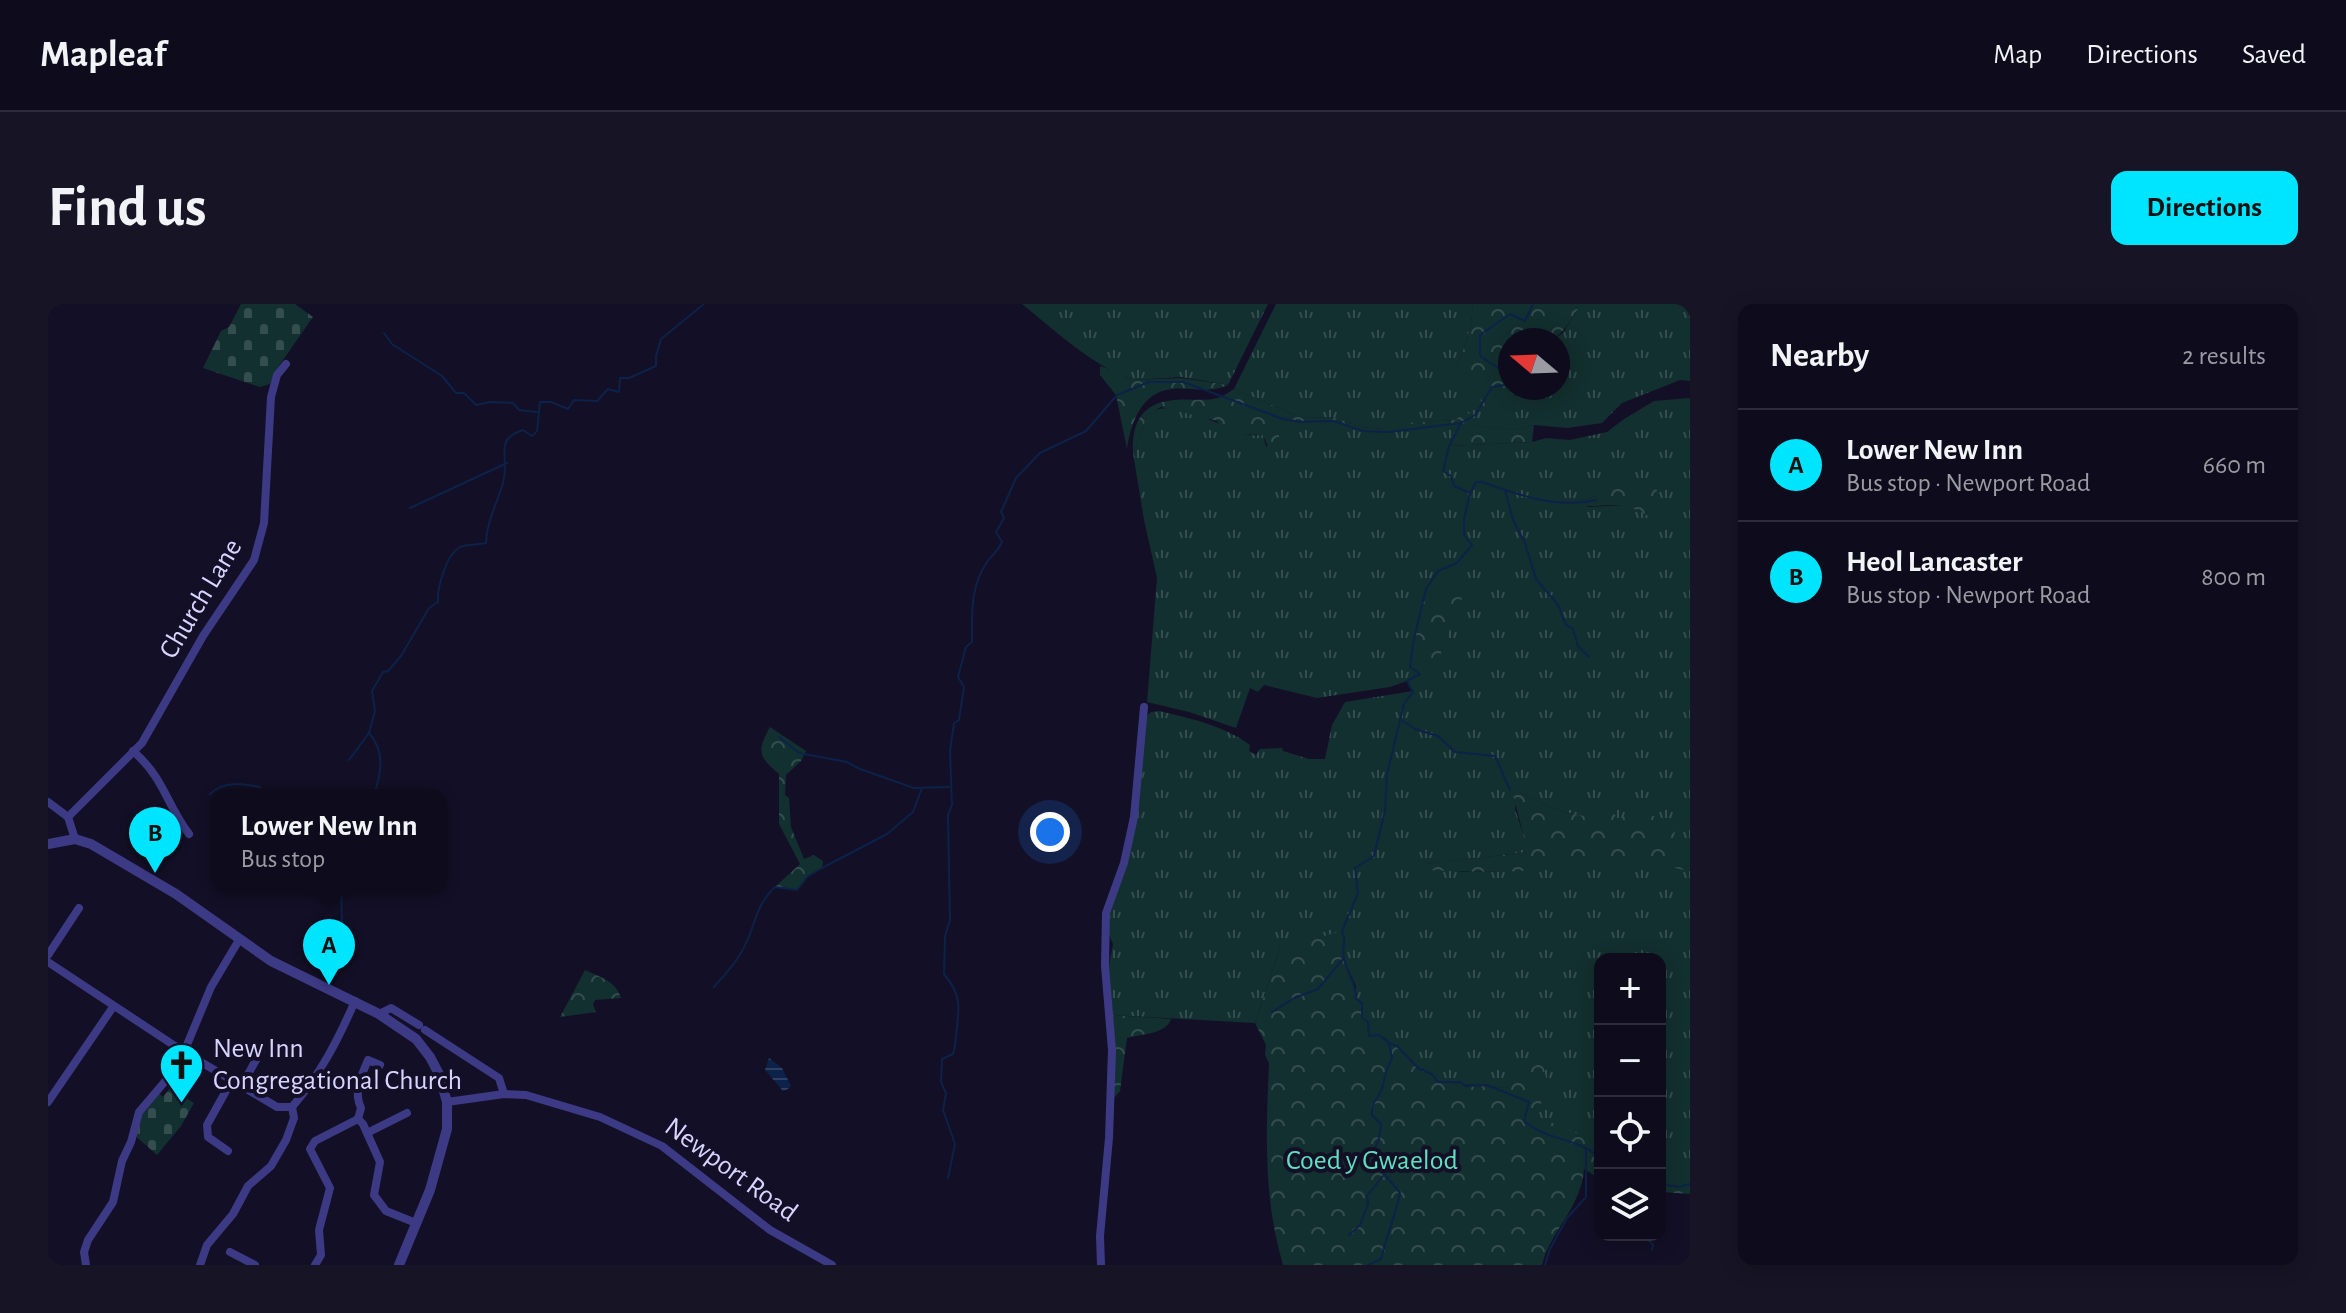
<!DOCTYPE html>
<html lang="en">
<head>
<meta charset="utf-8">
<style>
	:root { --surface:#0e0b1c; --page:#171425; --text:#f1f3f6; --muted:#9b9ba3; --line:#2e2b3b; --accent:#00e5ff }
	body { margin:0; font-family:"Alegreya Sans",sans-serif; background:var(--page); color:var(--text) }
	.controls { position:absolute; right:24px; bottom:24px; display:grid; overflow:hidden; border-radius:16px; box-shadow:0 4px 20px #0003 }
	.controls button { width:72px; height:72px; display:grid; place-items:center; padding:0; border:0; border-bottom:2px solid var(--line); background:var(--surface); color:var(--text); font:40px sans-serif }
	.compass { position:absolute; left:1450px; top:24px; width:72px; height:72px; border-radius:50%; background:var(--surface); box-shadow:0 4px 20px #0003; rotate:289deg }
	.you { position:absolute; left:1002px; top:528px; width:28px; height:28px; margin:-20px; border:6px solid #fff; border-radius:50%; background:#1a73e8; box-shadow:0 0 0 12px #1a73e833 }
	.badge { display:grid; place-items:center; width:52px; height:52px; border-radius:50%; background:var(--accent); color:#111; font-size:26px; font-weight:700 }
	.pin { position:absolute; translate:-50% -66px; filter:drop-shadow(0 2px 4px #0008) }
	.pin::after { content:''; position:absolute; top:42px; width:28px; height:24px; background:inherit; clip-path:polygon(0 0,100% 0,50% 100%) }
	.popup { position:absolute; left:163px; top:485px; width:236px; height:104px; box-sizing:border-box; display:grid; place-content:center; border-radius:16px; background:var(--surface); filter:drop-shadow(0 2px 6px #0005); font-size:26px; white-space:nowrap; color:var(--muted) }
	.popup b { font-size:30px; color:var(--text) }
	.popup::after { content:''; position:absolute; left:50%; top:100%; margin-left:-16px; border:16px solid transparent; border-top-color:var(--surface) }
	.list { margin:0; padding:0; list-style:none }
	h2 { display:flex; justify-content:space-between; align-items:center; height:104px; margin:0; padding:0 32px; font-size:34px }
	h2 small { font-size:26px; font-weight:400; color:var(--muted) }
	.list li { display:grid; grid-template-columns:52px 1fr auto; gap:24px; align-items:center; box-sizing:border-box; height:112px; padding:0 32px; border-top:2px solid var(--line) }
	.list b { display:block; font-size:30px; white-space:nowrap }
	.list p { margin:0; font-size:26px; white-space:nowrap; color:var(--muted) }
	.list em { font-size:26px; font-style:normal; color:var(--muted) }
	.icon { flex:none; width:44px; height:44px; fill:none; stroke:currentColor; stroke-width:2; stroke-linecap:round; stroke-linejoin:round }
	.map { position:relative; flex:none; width:1642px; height:961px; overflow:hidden; border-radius:16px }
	header { display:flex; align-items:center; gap:48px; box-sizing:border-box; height:112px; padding:0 40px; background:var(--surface); border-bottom:2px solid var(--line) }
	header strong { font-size:38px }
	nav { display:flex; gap:44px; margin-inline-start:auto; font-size:28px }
	.intro { display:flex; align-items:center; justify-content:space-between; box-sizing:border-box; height:192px; padding:0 48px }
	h1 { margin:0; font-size:56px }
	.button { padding:20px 36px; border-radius:16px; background:var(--accent); color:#111; font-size:28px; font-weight:700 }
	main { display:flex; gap:48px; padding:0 48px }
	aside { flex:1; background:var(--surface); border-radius:16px; box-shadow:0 4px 20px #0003 }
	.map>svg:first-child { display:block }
	.grass { fill:url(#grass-tufts); fill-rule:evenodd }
	.forest { fill:url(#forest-crowns) }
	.cemetery { fill:url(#cemetery-stones) }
	.water { fill:url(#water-rules) }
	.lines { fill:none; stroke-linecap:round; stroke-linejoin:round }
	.stream { stroke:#0c2248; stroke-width:2 }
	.minor { stroke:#3d3a85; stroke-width:8 }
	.tertiary { stroke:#3d3a85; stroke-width:10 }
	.labels { text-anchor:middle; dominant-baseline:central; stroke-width:8; stroke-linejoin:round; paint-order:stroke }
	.street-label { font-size:28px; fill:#d9d4ff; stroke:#130f26 }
	.poi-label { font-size:28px; fill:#d9d4ff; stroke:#130f26; text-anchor:start }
	.park-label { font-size:28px; fill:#5fe0c0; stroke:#130f26 }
</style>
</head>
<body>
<header>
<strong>Mapleaf</strong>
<nav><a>Map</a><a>Directions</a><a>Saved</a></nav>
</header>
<div class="intro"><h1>Find us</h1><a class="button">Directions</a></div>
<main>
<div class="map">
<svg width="1642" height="961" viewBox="0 0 1642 961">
	<defs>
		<pattern id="grass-tufts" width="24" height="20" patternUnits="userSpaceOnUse" patternTransform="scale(2)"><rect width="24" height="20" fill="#12302f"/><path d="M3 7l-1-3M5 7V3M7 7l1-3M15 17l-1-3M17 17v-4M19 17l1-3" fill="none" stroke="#344d4e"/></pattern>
		<pattern id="forest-crowns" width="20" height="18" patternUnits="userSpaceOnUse" patternTransform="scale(2)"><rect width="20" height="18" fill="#12302f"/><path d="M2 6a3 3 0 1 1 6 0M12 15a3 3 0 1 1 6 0" fill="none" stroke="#344d4e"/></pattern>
		<pattern id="cemetery-stones" width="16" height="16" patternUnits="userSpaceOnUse" patternTransform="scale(2)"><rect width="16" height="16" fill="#12302f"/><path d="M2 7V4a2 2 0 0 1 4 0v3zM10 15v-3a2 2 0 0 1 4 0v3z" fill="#344d4e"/></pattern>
		<pattern id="water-rules" width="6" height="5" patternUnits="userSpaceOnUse" patternTransform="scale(2)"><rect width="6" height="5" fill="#0c2248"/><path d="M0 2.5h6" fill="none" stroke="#2f4163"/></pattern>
	</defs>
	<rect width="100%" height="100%" fill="#130f26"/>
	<g class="grass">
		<path d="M 974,0 L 1220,0 L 1180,81 L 1133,73 L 1086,76 C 1044,62 1009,28 974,0 Z"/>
		<path d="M 1228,0 L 1425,0 C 1424,24 1417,44 1407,66 L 1468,92 L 1474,84 L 1510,84 L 1510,36 L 1504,36 L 1515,29 L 1530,5 L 1524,0 L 1642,0 L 1642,77 L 1632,76 L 1574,99 L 1554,119 L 1519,124 L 1486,121 L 1467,126 L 1413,120 L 1402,142 L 1484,138 L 1498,134 L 1522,136 L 1559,128 L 1576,115 L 1606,97 L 1642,94 L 1642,880 L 1612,880 L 1612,655 L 1552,655 L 1552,855 L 1486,826 L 1462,784 L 1390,778 L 1384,770 L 1370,764 L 1363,755 L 1337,734 L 1321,732 L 1320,718 L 1314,714 L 1314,699 L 1308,695 L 1308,682 L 1295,654 L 1297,633 L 1232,644 L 1207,719 L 1064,711 L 1060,667 L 1065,640 L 1061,631 L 1062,608 L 1072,579 L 1097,413 L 1103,408 L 1111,407 C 1141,414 1177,422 1202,441 L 1201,447 L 1208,451 L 1212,445 L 1234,444 L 1235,447 L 1261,455 L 1277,455 L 1284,421 L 1297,398 L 1365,387 L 1359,377 L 1342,383 L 1269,394 L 1216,381 L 1210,388 L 1202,384 L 1188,424 L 1141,408 L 1099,398 L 1109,274 L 1096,216 L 1085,149 L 1100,110 C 1125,92 1170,122 1196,130 C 1202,132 1209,131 1215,131 L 1218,143 L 1232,132 L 1232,123 L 1235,115 L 1253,118 L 1286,117 L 1315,127 L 1341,128 L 1407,116 L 1377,118 L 1335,125 L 1315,123 L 1283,113 L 1255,114 L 1186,85 ZM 1570,186 L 1577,201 L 1540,203 L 1534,196 ZM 1470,487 C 1492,500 1512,508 1537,512 L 1449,568 L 1413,568 L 1379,560 L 1481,548 L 1467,505 Z"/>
	</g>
	<g class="forest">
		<path d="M 1425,0 L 1524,0 L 1530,5 C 1506,44 1505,36 1462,36 L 1462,84 L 1474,84 C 1463,97 1449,104 1431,103 L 1434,98 L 1407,66 C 1417,44 1424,24 1425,0 Z"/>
		<path d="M 1052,62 L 1074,69 L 1077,73 L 1086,76 L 1133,74 L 1180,81 C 1162,90 1143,83 1124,85 C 1093,88 1083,119 1079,145 L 1068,91 L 1052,71 Z"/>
		<path d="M 1186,85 L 1255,114 L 1283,113 L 1315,123 L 1335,125 L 1342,120 L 1407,116 L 1418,108 L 1425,112 L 1415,120 L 1467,126 L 1486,121 L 1484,138 L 1401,142 L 1412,120 L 1341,128 L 1315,127 L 1286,117 L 1253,118 L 1236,115 L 1225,155 L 1215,131 L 1178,130 L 1169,117 L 1113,103 L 1100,110 L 1085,149 C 1084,120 1092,100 1125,96 C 1139,94 1155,98 1169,94 C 1175,93 1181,88 1186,85 Z"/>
		<path d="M 1603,176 L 1625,215 L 1612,220 C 1597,209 1582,200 1563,201 C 1551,201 1542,204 1531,200 L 1534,196 C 1558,190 1579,178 1603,176 Z"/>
		<polygon points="1378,285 1417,286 1387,365 1362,363 1365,339"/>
		<path d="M 722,423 L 758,447 L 753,457 L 738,471 L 737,491 L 741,494 L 743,523 L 756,555 L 766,551 L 775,557 L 774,564 L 760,573 L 749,586 L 727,583 L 752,560 L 731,520 L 731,470 C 711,453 708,448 722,423 Z"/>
		<path d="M 1470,487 C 1492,500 1512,508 1537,512 L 1550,503 L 1563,506 L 1571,516 L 1586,505 L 1619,517 L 1629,511 L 1642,514 L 1641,518 L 1631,522 L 1626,530 L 1633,535 L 1631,551 L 1636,558 L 1642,556 L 1642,567 C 1624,565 1612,557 1595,557 L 1596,560 L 1525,564 L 1525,559 C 1477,571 1427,568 1378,566 L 1378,560 L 1480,548 L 1465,491 Z"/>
		<path d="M 1294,627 C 1299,637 1293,644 1296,655 C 1299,669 1308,679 1308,694 L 1314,699 L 1314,714 L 1320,718 L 1321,732 L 1331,731 L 1349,742 L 1370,764 L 1384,770 L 1390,778 L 1462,784 L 1465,777 L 1490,760 L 1495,761 L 1500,782 L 1488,812 L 1552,839 L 1552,875 L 1536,865 C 1534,902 1503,926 1494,961 L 1235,961 C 1215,894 1218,828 1221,759 L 1217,751 L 1218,741 L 1207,719 L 1232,644 Z"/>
		<path d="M 537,666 C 552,673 568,677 573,694 L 547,696 L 545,701 L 548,708 L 512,713 Z"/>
		<path d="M 1064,711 L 1123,715 C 1118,730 1094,730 1079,734 L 1072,787 L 1066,794 Z"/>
		<polygon points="1612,861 1632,867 1642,866 1642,890 1612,888"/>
	</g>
	<g class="cemetery">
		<polygon points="193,0 247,0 265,13 228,66 222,80 212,83 155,64 173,27 181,23"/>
		<polygon points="122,784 146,799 133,822 109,851 85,830 91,808 107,786 115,793"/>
	</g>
	<polygon class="water" points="721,754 734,764 743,782 740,785 735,787 717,766"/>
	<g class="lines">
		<g class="stream">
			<path d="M 1485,0 L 1477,17 L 1462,10 L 1432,31 L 1432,52 L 1452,65 L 1457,81 L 1444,83 L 1427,111 L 1413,119 L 1401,142 L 1395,167 L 1403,172 L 1406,182 L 1422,189 L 1416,215 L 1416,231 L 1424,241 L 1409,259 L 1390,267 L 1378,285 L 1365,339 L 1362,363 L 1372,370 L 1359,377 L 1365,388 L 1356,400 L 1339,470 L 1337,506 L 1326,552 L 1307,564 L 1310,589 L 1294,627 C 1299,637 1293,644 1296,655 C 1299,669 1308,679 1308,695 L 1314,699 L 1314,714 L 1320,718 L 1321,732 L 1331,731 L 1341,739 L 1349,742 L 1370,764 L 1384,770 L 1390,778 L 1413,778 L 1417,782 L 1439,781 L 1481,798 L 1476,817 C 1498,837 1534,834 1552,855"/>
			<polyline points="336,29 344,40 394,72 408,89 416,89 428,101 442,98 465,99 471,106 489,108"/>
			<polyline points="1457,186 1465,216 1477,239 1488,275 1510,301 1518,321 1525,325 1530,342 1541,353"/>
			<path d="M 1423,188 L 1428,178 L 1434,178 C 1470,191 1510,205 1548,196"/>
			<polyline points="362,204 459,159"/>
			<polyline points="1355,417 1367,425 1390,432 1407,448 1447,452 1462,486"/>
			<path d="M 321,429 C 338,449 333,469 326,491"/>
			<polyline points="731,433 751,449 799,458 812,465 866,484 901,483"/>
			<path d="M 301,456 L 321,429 L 327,407 L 324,387 L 335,368 L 340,367 L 353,352 L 381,304 L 390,298 C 389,284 398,251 412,243 C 419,240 430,241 438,239 C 439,216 449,200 455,179 C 459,165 455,151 457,141 C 459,132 467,129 475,126 L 484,132 L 489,127 L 492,98 L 503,98 L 520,105 L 526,96 L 549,97 L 560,85 L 571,88 L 572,74 L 581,74 L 608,62 L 608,52 L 613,35 L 656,0"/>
			<path d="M 162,490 C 176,476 195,480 212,483"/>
			<polyline points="293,583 294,619"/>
			<path d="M 666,683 C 679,668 692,655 700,635 C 708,615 710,599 727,583 L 749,586 L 760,572 L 774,564 L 839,530 L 865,508 L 874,484"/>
			<polyline points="1224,708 1246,694 1270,685 1295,655"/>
			<path d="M 900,874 L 907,840 L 895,806 L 898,789 L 893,778 L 894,755 L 905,750 L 907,742 C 909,710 918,696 896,670 L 897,632 L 902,616 L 900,511 L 904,501 L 902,447 L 906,419 L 911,416 L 916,383 L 910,373 L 918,343 L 924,338 C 924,309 922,283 939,258 C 944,251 950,247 954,238 L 948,228 L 956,214 L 953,208 L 968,174 L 992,149 L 1038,127 L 1069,91 L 1101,78 L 1135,78 L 1235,115 L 1253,118 L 1286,117 L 1315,127 L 1341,128 L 1413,119"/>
			<polyline points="1612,880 1631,883 1642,880"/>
			<polyline points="1301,931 1312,921 1320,900 1319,892 1335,872"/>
			<polyline points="1596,931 1605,941 1604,946"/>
			<path d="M 1320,961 L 1333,955 C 1339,931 1347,912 1352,889 L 1334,867 L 1325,850 L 1331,834 L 1333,820 L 1324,811 C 1323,799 1328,797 1333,787 C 1338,775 1335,769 1344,755 L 1341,739"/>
			<polyline points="1497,961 1502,945 1519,914 1538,893 1538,844"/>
		</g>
		<g class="minor">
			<path d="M 85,447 C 117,475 118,500 141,530"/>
			<polyline points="0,498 20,513 27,535"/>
			<polyline points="20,513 94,439 155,332 206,256 216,219 223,93 229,71 238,60"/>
			<polyline points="0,651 31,604"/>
			<polyline points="0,658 136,748 229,803 244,803"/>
			<polyline points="331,710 343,704 371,721"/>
			<polyline points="377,726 451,774 456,790"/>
			<polyline points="194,781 213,747"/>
			<polyline points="0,798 65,703"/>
			<polyline points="399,798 456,790 478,791 552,813 614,842 722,926 784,961"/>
			<polyline points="310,815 315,820 332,858 326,891 338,907 368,919"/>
			<path d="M 310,815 L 313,804 C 305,786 313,773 320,756 L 332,761"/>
			<polyline points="319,829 359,809"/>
			<polyline points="180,847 160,833 159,821 184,776"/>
			<polyline points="182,948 207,961"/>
			<polyline points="38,961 36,948 40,936 65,898 74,857 83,838 91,808 125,768 136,748 163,683 191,636"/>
			<path d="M 152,961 L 159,941 L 185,910 L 200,882 L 223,862 L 238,836 L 246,814 L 244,803 C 272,771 290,736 307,697"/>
			<polyline points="267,961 273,951 271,926 282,884 262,845 267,837 310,815"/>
			<polyline points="1053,961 1052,932 1061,834 1064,746 1057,662 1058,609 1076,559 1086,513 1096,403"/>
		</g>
		<polyline class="tertiary" points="0,540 27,535 43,540 128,590 223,657 331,710 368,735 382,753 391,770 399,798 399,825 382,886 351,961"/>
	</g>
	<defs>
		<symbol id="church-pin" viewBox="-11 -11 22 30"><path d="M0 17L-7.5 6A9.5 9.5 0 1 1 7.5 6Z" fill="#00e5ff" stroke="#130f26"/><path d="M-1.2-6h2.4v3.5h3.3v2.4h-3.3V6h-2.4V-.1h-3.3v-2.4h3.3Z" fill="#111"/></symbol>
	</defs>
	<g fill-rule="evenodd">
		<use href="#church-pin" x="108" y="736" width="51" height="69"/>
	</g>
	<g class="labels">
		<g class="street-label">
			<text transform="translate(153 295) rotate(-59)">Church Lane</text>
			<text transform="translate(683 866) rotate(36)">Newport Road</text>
		</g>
		<g class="poi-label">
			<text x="165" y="745">New Inn<tspan x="165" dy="32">Congregational Church</tspan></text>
		</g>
		<g class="park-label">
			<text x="1324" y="857">Coed y Gwaelod</text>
		</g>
	</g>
</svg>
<div class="controls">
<button>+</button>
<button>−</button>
<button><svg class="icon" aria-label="locate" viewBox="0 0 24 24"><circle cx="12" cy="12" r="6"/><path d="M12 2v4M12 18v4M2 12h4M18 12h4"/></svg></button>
<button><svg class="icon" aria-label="layers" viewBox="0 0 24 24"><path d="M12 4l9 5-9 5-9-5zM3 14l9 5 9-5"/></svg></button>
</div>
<svg class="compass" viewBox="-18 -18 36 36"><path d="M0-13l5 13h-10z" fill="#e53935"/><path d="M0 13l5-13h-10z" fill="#9b9ba3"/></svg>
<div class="you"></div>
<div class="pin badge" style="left:281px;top:681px">A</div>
<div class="popup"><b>Lower New Inn</b>Bus stop</div>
<div class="pin badge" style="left:107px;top:569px">B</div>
</div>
<aside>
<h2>Nearby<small>2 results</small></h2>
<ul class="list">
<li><span class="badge">A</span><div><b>Lower New Inn</b><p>Bus stop · Newport Road</p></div><em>660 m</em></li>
<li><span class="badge">B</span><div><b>Heol Lancaster</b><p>Bus stop · Newport Road</p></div><em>800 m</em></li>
</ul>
</aside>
</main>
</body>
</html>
